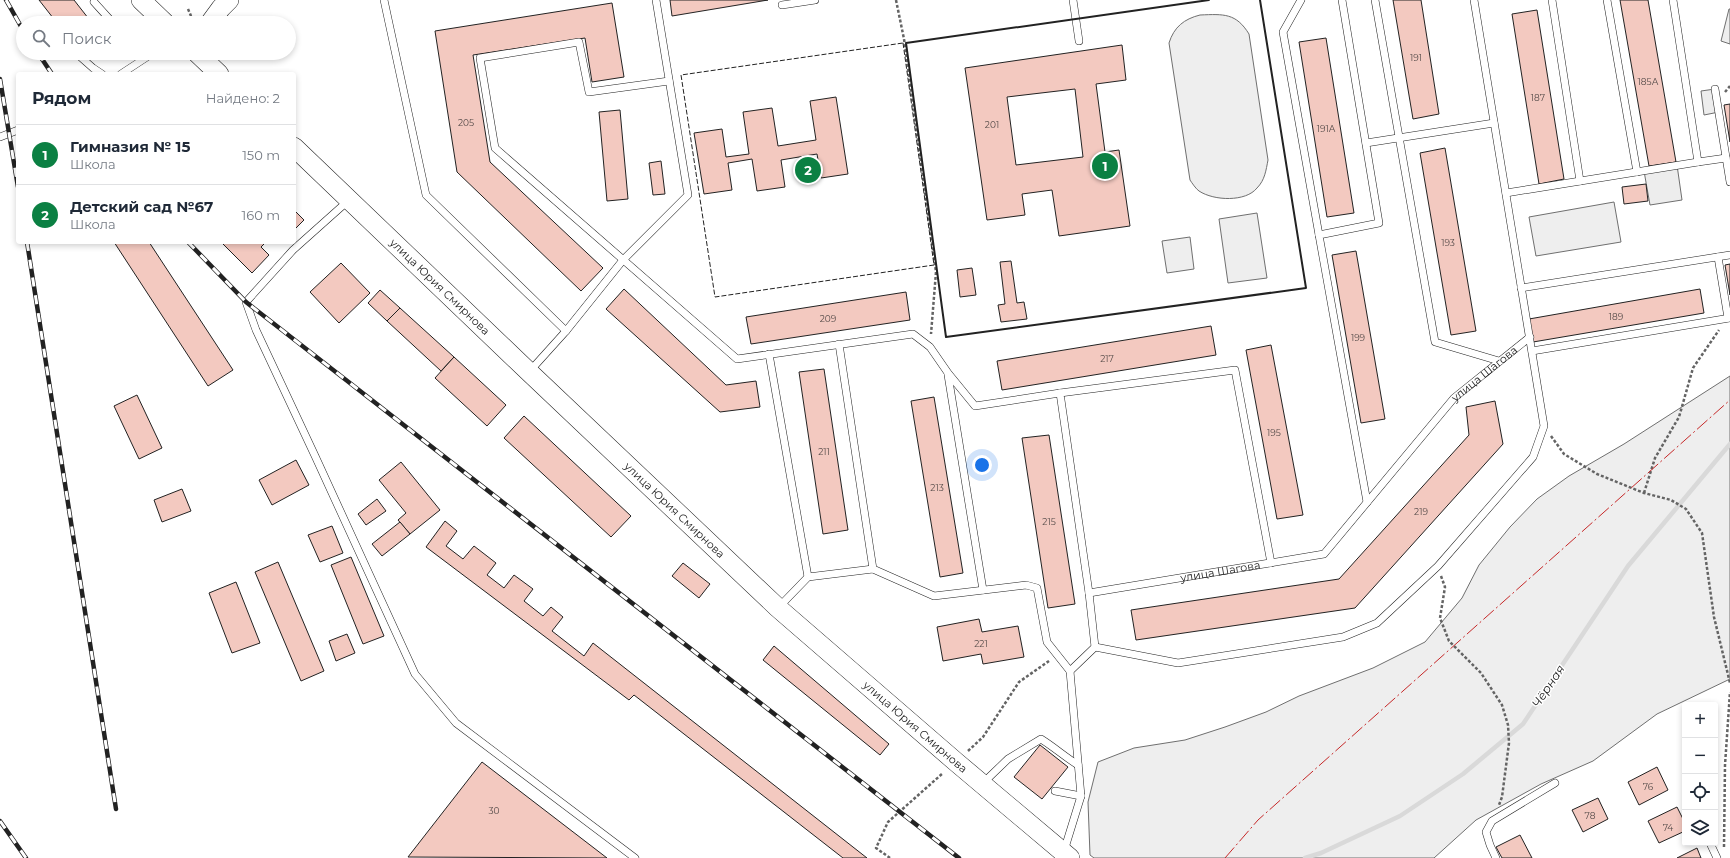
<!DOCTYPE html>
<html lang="ru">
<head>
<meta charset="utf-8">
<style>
	:root { --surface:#fff; --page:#f6f6f7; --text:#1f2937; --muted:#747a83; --line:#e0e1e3; --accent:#0b8043 }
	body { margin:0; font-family:Montserrat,sans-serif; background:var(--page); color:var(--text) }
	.controls { position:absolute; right:12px; bottom:12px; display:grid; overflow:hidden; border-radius:4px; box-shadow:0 2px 6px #0003 }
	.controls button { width:36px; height:36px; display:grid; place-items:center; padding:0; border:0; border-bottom:1px solid var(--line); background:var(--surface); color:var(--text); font:20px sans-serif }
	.you { position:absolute; left:982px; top:465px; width:14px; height:14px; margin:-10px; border:3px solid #fff; border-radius:50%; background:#1a73e8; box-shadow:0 0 0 6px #1a73e833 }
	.badge { display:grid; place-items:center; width:26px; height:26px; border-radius:50%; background:var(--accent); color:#fff; font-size:13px; font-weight:700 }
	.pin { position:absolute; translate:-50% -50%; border:2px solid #fff; box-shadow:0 1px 4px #0006 }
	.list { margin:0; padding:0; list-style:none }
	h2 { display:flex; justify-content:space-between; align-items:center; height:52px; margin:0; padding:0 16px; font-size:17px }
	h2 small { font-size:13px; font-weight:400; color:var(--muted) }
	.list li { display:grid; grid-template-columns:26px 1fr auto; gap:12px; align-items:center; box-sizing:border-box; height:60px; padding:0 16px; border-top:1px solid var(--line) }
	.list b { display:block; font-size:15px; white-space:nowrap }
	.list p { margin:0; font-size:13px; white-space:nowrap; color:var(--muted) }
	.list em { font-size:13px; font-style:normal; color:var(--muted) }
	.icon { flex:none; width:22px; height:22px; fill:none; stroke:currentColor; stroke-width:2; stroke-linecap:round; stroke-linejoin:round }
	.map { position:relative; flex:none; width:1730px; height:858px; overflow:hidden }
	.search { position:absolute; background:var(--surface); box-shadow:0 2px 6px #0003; left:16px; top:16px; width:280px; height:44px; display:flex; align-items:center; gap:10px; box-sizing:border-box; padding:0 14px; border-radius:22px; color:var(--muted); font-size:15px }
	.panel { position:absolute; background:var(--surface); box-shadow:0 2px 6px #0003; left:16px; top:72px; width:280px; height:172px; border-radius:4px }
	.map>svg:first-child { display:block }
	.green { fill:#eee; stroke:#6f6f6f }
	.parking { fill:#ededed; stroke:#6f6f6f }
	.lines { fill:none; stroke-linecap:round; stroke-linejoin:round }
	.stream { stroke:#d9d9d9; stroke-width:4.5 }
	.building { fill:#f3c9c0; stroke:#222; fill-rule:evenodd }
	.lane-casing { stroke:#222; stroke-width:8 }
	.secondary-casing { stroke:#222; stroke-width:20 }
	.path { stroke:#646464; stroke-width:2.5; stroke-dasharray:3 2; stroke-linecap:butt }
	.lane { stroke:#fff; stroke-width:7 }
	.secondary { stroke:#fff; stroke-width:19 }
	.rail-casing { stroke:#222; stroke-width:4.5 }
	.rail { stroke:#fff; stroke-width:3; stroke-dasharray:9; stroke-linecap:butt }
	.fence { stroke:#222; stroke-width:1; stroke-dasharray:5 2; stroke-linecap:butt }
	.wall { stroke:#222; stroke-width:2 }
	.power { stroke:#c62828; stroke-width:1; stroke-dasharray:14 3 2 3; stroke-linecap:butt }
	.labels { text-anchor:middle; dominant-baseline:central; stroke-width:3; stroke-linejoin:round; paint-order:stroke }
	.number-label { font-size:9px; fill:#564c4a }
	.street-label { font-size:11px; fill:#222; stroke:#fff }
	.water-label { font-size:12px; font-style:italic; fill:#222; stroke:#fff }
</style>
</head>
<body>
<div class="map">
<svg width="1730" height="858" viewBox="0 0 1730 858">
	<rect width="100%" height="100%" fill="#fff"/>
	<g class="green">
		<polygon points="1729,9 1730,9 1730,44 1721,41"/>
		<path d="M 1200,15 C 1224,14 1236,13 1249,34 L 1268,160 C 1266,170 1265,180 1257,188 C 1246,202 1214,201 1199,191 C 1196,189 1192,183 1190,180 L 1169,43 C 1174,27 1184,19 1200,15 Z"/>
		<polygon points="1614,202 1621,242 1536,256 1529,217"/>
		<polygon points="1257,213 1267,278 1228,283 1219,219"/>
		<polygon points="1190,237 1194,269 1167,273 1162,241"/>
		<polygon points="1730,376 1730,679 1657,714 1593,761 1541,784 1476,820 1434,858 1094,858 1090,855 1088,802 1098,762 1134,748 1185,740 1225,727 1266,712 1299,696 1373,668 1425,642 1462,598 1479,565 1510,527 1537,499 1569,476 1624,444"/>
	</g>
	<g class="parking">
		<polygon points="1715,89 1719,112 1704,115 1701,91"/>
		<polygon points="1677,165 1682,200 1650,205 1644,171"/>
	</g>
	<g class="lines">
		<polyline class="stream" points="1305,858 1321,853 1400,816 1463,774 1523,724 1628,566 1730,444"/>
	</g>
	<g class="building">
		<polygon points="39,0 74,0 92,23 57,23"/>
		<polygon points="670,0 768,0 672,16"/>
		<polygon points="1393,0 1421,0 1439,114 1413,119"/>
		<polygon points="1620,0 1648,0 1676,162 1649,166"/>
		<polygon points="612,3 624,77 592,82 585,38 473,55 490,162 603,268 581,291 457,172 435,31"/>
		<polygon points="1537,10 1564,179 1539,184 1512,14"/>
		<polygon points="1326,38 1354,213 1327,217 1299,42"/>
		<path d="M 1122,45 L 1126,80 L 1096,84 L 1105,152 L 1119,150 L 1130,226 L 1059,236 L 1052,190 L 1022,194 L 1025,215 L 987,220 L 965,68 ZM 1075,89 L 1083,157 L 1016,165 L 1007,97 Z"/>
		<polygon points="836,97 848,174 821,178 817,154 781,160 785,187 757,191 752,159 728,163 732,190 704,194 694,133 722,129 726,157 749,154 743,112 772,108 778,146 816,140 810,101"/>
		<polygon points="1730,104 1730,142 1724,105"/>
		<polygon points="620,110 628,199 607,201 599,112"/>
		<polygon points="1445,148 1476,331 1451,335 1420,153"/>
		<polygon points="661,161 665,194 653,195 649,163"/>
		<polygon points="1646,184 1648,201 1624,204 1622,187"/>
		<polygon points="294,210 304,220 294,230"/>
		<polygon points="114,242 149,242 233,370 208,386"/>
		<polygon points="221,242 266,242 261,247 269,255 252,273"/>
		<polygon points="1356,251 1385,419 1361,423 1332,255"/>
		<polygon points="1011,261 1017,303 1024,302 1027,319 1001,322 998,305 1005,304 1000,262"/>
		<polygon points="341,263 370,293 339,323 310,292"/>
		<polygon points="1730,264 1730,295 1725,265"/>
		<polygon points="972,268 976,295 960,297 957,270"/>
		<polygon points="624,289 726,385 756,381 760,407 720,412 606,309"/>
		<polygon points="1700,289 1704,313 1533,342 1529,319"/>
		<polygon points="380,290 400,308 387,321 368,303"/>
		<polygon points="906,292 910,320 751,344 746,317"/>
		<polygon points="400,308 454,357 441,371 387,321"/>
		<polygon points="1211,326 1216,355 1002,390 997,361"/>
		<polygon points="1271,345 1303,515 1277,519 1246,350"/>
		<polygon points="454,357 506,405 487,426 435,378"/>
		<polygon points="824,369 848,530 823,534 799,372"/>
		<polygon points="137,395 162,448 139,459 114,406"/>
		<polygon points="934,397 963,573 940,577 911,401"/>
		<polygon points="1495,401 1503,444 1355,608 1136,640 1131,610 1339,579 1469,435 1466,407"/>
		<polygon points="524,416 631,516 611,537 504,438"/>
		<polygon points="1049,435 1075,604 1048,608 1022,438"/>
		<polygon points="296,460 309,485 272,505 259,480"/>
		<polygon points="401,462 440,510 410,534 398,520 406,513 379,480"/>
		<polygon points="182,489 191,511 162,522 154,500"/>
		<polygon points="377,499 386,511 366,525 358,514"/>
		<polygon points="445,521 457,531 446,546 463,559 474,546 496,563 487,575 504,588 514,575 533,589 524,601 543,616 551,607 563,617 552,631 584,656 593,643 867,858 843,858 634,695 629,700 426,547"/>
		<polygon points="400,522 410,534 382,556 372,544"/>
		<polygon points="332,526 343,553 320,562 308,535"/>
		<polygon points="351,557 384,636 363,644 331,565"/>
		<polygon points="278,562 324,671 301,681 255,572"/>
		<polygon points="683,563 710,584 699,598 672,576"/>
		<polygon points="236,582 260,643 232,653 209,593"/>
		<polygon points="979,619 982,632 1018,626 1024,657 983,664 981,654 943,661 937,627"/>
		<polygon points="347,634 355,653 336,661 329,641"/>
		<polygon points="774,646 889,744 880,755 763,660"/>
		<polygon points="1040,745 1068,767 1042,799 1014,777"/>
		<polygon points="482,762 607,858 408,857"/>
		<polygon points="1657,767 1668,790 1639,805 1628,782"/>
		<polygon points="1598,798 1608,819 1583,832 1572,810"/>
		<polygon points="1677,807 1685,823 1685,831 1659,843 1648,821"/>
		<polygon points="1520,835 1532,858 1502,858 1496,847"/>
		<polygon points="1697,848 1701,858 1677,858"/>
	</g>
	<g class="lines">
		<defs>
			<g id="lane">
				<polyline points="384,0 426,195 566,331"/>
				<polyline points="1073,0 1079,41"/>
				<polyline points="1301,0 1283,32 1319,235"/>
				<polyline points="1342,0 1379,223 1319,235 1367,502"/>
				<polyline points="1375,0 1435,342 1499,361"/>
				<polyline points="1552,0 1580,181"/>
				<polyline points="1607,0 1637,172"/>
				<polyline points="1673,0 1698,162 1726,158"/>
				<polyline points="94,2 113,23"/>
				<polyline points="782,5 815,0"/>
				<polyline points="48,21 50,23"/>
				<polyline points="76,53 93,68 102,74"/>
				<polyline points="121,74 153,53"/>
				<polyline points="669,81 589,92 579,42 480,58 495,148 737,359 913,334 930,347 948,373 975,406 1060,393"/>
				<polyline points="1715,89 1730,182"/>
				<polyline points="0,137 18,130"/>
				<polyline points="1366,143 1494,123"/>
				<polyline points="1506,193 1698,162"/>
				<polyline points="349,200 293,250 246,302 256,330 316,458 415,674 456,723 635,858"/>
				<polyline points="1718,257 1728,318"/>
				<polyline points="1521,288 1730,255"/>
				<polyline points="839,344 873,569"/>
				<polyline points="1532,351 1730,318"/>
				<polyline points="769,354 808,577"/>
				<polyline points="529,372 566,331 623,260 688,195 656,0"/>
				<polyline points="948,375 983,590"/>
				<path id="s1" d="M 1089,593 L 1324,554 L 1454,398 L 1530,337"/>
				<polyline points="778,608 808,577 873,569 934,596 1026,585 1037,588 1047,642 1070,671"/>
				<polyline points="1095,647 1178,663 1343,637 1377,623 1438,566 1533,457 1544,426 1474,0"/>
				<path d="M 982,784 L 1008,759 L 1041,739 C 1054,747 1065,757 1078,765"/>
				<polyline points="1055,791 1081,796"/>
				<polyline points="1710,843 1717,858"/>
				<polyline points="1064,851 1081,796 1070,671 1095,647 1089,593 1060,393 1235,370 1271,563"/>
				<polyline points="1496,858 1490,845 1486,832 1492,821 1555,783"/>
			</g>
			<g id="secondary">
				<polyline points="141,0 165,23"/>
				<polyline points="210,23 221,8 229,0"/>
				<polyline points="197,53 219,74"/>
				<path id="s2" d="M 294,147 L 529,372 L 778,608 L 956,762 L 1070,858"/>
			</g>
		</defs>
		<use href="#lane" class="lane-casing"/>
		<use href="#secondary" class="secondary-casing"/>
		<g class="path">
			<polyline points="896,0 904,39 936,272 931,334"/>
			<polyline points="188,9 191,16 195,21"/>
			<polyline points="1725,92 1730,86"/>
			<polyline points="1551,436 1564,454 1597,474 1644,493 1671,500 1686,509 1702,533 1714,617 1730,683"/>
			<polyline points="1644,493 1655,458 1679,417 1693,368 1719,330"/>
			<polyline points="1441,576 1445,587 1440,618 1449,641 1481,673 1502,705 1508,725 1509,743 1502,797 1499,805"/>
			<polyline points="968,751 983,737 1019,682 1049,661"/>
			<polyline points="1724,847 1725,765 1730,692"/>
			<polyline points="890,858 876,848 888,822 943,773"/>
		</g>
		<use href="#lane" class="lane"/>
		<use href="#secondary" class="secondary"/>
		<defs>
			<g id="rail">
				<polyline points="6,0 23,30"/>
				<polyline points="38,53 52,74"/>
				<polyline points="0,79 18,187"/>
				<polyline points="27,242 116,809"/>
				<polyline points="188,242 246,302 959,858"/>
				<polyline points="0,821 26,858"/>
			</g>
		</defs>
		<use href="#rail" class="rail-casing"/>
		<use href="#rail" class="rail"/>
		<polygon class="fence" points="903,43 934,265 715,297 681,75"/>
		<polyline class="wall" points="1209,0 906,43 946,337 1306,288 1260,0"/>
		<polyline class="power" points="1225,858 1258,820 1730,400"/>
	</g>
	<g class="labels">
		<g class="number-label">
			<text x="1416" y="57">191</text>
			<text x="1648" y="81">185А</text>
			<text x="1538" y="97">187</text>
			<text x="466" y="122">205</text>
			<text x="992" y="124">201</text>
			<text x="1326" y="128">191А</text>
			<text x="1448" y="242">193</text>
			<text x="1616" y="316">189</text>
			<text x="828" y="318">209</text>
			<text x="1358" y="337">199</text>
			<text x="1107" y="358">217</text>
			<text x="1274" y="432">195</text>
			<text x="824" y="451">211</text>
			<text x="937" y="487">213</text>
			<text x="1421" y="511">219</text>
			<text x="1049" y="521">215</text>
			<text x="981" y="643">221</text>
			<text x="1648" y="786">76</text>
			<text x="494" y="810">30</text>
			<text x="1590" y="815">78</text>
			<text x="1668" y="827">74</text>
		</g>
		<g class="street-label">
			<text stroke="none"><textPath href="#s2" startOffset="202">улица Юрия Смирнова</textPath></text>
			<text stroke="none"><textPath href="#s1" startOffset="480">улица Шагова</textPath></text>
			<text stroke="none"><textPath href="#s2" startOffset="526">улица Юрия Смирнова</textPath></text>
			<text stroke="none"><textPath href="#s1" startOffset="133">улица Шагова</textPath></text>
			<text stroke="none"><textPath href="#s2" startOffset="850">улица Юрия Смирнова</textPath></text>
		</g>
		<g class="water-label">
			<text transform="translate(1548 686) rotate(-56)">Чёрная</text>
		</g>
	</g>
</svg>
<div class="controls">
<button>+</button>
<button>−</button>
<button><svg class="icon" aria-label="locate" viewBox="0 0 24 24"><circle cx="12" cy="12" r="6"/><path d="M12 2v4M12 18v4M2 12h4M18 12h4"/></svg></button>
<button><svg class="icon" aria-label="layers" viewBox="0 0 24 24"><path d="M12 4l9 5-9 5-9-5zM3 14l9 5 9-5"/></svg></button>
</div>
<div class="you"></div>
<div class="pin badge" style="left:1105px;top:166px">1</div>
<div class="pin badge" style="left:808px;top:170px">2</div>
<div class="search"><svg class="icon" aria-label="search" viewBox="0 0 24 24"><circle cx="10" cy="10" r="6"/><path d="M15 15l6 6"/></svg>Поиск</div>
<section class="panel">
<h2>Рядом<small>Найдено: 2</small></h2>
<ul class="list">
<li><span class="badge">1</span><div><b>Гимназия № 15</b><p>Школа</p></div><em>150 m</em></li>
<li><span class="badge">2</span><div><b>Детский сад №67</b><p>Школа</p></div><em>160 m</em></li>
</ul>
</section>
</div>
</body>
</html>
